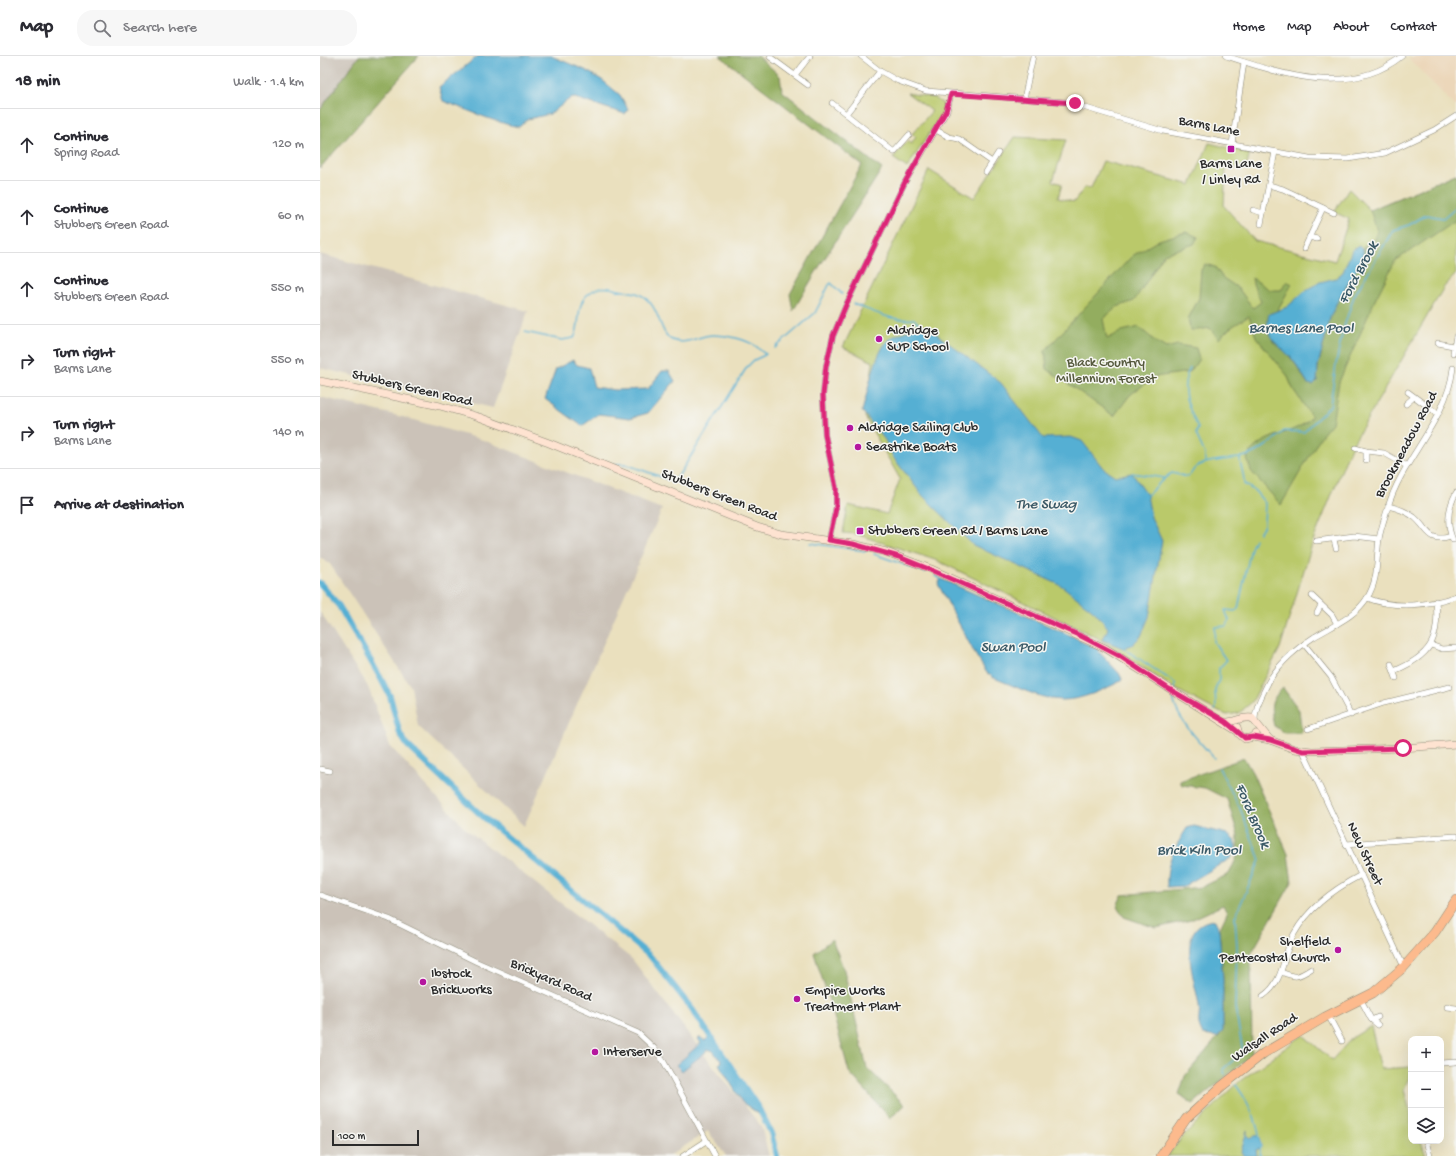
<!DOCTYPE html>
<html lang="en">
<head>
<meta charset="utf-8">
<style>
	:root { --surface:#fff; --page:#f7f7f7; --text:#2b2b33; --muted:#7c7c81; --line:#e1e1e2 }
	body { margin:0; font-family:"Gochi Hand",sans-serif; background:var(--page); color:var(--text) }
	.controls { position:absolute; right:12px; bottom:12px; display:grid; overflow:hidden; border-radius:8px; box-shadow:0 4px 16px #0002 }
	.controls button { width:36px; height:36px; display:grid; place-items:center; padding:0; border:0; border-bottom:1px solid var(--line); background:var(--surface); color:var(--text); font:20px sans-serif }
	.scale { position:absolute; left:12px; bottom:10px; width:87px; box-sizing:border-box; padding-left:4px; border:2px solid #2b2b2b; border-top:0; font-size:11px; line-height:14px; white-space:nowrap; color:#2b2b2b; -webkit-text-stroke:3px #f6f6f2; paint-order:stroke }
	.stop { position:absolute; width:12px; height:12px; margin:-9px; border:3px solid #db2777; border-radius:50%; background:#fff }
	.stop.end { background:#db2777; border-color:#fff; box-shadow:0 1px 4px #0008 }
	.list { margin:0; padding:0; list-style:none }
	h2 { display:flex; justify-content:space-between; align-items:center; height:52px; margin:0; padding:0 16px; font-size:17px }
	h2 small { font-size:13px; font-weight:400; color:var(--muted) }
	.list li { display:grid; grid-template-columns:26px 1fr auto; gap:12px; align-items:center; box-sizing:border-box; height:72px; padding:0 16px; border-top:1px solid var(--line) }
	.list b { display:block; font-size:15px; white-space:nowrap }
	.list p { margin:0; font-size:13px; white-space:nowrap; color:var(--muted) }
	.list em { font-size:13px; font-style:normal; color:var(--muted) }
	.icon { flex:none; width:22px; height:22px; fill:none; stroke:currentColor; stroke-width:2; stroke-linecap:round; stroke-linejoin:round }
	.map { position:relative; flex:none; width:1136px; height:1100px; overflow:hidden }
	header { display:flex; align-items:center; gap:24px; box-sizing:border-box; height:56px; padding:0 20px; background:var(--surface); border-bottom:1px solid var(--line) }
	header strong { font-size:19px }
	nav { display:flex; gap:22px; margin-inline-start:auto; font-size:14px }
	.search { width:280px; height:36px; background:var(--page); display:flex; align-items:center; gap:10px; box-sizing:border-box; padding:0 14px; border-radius:16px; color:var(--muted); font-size:15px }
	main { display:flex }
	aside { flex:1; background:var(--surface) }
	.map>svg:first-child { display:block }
	.built { fill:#ecd7ba }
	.industrial { fill:#cbc2b8 }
	.green { fill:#bac96b; stroke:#727a4b }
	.forest { fill:#93ad5f; stroke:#5f6c45 }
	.water { fill:#55afd3; stroke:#406d7f }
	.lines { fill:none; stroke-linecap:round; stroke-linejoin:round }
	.stream { stroke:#55afd3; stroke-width:1.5 }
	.canal { stroke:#55afd3; stroke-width:6 }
	.street-casing { stroke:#8a8674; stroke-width:6 }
	.secondary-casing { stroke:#8a8674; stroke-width:8 }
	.highway-casing { stroke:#8a8674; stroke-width:10 }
	.street { stroke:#fff; stroke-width:5 }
	.secondary { stroke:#fee3d1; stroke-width:7 }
	.highway { stroke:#fcba8d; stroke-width:9 }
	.route { stroke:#db2777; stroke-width:5 }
	.poi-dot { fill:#b5179e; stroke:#f6f6f2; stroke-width:1.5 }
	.labels { text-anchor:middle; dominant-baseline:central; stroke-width:3; stroke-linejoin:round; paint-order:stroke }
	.street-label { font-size:14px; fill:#2b2b2b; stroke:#f6f6f2 }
	.poi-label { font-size:14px; fill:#2b2b2b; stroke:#f6f6f2; text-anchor:start }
	.park-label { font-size:14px; fill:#565a3e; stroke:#f6f6f2 }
	.water-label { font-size:15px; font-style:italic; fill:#3a5966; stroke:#f6f6f2 }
</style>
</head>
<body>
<header>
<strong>Map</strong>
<div class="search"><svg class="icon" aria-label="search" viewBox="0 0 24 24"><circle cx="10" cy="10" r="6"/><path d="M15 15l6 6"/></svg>Search here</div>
<nav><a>Home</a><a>Map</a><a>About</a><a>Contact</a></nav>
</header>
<main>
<aside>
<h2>18 min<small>Walk · 1.4 km</small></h2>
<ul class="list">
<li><svg class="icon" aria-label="ahead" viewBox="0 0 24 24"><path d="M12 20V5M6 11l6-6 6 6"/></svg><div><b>Continue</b><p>Spring Road</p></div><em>120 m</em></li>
<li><svg class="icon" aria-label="ahead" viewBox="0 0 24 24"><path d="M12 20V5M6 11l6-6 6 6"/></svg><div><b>Continue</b><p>Stubbers Green Road</p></div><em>60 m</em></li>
<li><svg class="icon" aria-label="ahead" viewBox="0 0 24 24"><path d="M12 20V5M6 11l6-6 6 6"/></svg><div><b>Continue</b><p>Stubbers Green Road</p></div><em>550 m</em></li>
<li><svg class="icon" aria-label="right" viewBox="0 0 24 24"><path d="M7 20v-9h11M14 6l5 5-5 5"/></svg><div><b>Turn right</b><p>Barns Lane</p></div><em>550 m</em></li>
<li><svg class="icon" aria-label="right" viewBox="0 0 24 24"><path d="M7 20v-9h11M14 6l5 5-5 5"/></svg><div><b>Turn right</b><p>Barns Lane</p></div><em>140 m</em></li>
<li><svg class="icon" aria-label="arrive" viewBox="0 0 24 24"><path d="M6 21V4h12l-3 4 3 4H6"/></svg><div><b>Arrive at destination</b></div></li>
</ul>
</aside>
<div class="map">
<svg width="1136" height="1100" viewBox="0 0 1136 1100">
	<rect width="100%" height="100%" fill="#f6f6f2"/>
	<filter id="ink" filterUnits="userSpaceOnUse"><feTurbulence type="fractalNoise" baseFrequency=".025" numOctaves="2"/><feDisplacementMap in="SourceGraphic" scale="8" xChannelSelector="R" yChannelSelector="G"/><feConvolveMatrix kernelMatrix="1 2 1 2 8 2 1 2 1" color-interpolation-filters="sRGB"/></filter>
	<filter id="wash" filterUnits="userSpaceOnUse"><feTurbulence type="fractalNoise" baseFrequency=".012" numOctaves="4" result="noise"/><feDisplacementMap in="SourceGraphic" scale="16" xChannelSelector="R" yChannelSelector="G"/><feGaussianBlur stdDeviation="0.9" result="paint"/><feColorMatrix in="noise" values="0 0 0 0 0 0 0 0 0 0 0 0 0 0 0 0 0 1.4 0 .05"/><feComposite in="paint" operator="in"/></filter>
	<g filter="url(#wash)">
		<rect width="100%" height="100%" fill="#eae0be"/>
		<polygon class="built" points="1093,0 1136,0 1136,51 1089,3"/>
		<g class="industrial">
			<polygon points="0,0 71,0 0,87"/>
			<polygon points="0,198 208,255 173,352 0,312"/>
			<polygon points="0,341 87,362 163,384 342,453 204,770 98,670 91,631 10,508 0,502"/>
			<polygon points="0,556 48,631 70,690 146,773 312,903 386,1001 441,1070 449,1100 406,1100 388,1075 349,1100 0,1100"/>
		</g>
		<g class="green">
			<polygon points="587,37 615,42 623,48 623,56 587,112 573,102 587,85 591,88 596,81 592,78 612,55"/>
			<polygon points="695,81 746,84 733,125 742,128 738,142 754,146 765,131 771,132 783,105 871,129 889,87 930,97 926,113 906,110 904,150 935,185 1015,205 1029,163 1014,156 1029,133 1050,154 1136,118 1136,218 1124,231 1031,391 993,485 960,592 932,646 919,657 907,659 895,654 852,631 776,581 618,505 536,478 523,477 528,449 567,458 580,423 545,361 553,306 523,291 609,114 654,142"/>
			<polygon points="1051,970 1061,1013 1091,1011 1091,1016 1084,1034 1091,1059 1091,1085 1101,1085 1106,1100 847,1100 862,1082 920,1025 983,979 1012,1004 1032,982"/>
		</g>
		<g class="forest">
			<polygon points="39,0 99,0 0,112 0,54"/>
			<polygon points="400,0 438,0 460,20 462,35 562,113 496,216 473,255 470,238 542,109"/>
			<path d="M 1136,118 L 1136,164 L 1075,205 L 1055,244 L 1019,326 L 1012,367 L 1001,380 L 961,449 L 931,415 L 927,402 C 929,399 931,394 934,392 C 951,376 977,378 992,361 L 973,333 L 967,319 L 936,281 L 929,260 L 910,272 L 899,283 L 890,272 L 871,275 L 868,263 L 879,242 L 881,214 L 885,208 L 895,211 L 903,222 L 918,232 L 933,252 L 941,246 L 933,228 L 932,222 L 950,234 L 961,234 L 967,225 L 972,228 L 957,255 L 949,259 L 953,286 C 970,296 978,312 988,328 L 997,325 L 998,310 L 1010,262 L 1016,248 L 1043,202 L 1044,190 L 1054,185 L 1057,175 L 1050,154 Z"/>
			<polygon points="866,176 878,181 874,188 844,198 814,245 797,251 783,263 787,283 802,275 819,271 836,286 846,292 858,289 876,292 879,303 870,316 834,321 810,339 794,360 727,313 725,295 812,200 839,184"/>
			<path d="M 963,632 L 979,654 L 982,677 L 965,677 L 954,670 C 950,652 949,645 963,632 Z"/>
			<polygon points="924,702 933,718 968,798 972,826 931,898 932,999 873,1048 859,1038 865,1020 903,975 903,923 899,874 907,857 903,849 871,864 836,872 804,861 797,850 802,839 882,831 909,818 917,801 918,779 907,743 885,732 862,729 860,725"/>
			<polygon points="512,883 524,914 547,1012 585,1049 570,1062 529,1016 513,957 494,897"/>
		</g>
		<g class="water">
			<path d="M 158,0 L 231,0 L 265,14 L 282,24 L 300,39 L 308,53 L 305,58 L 252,41 L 230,58 L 208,63 L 199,71 C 173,66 148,54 123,45 L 119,31 Z"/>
			<path d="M 1039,190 L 1043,194 L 1043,202 L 1016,248 L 1010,262 L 998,310 L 997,325 L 993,329 L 988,328 C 984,321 980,314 975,307 C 962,288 942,286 949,258 L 967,251 L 986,234 L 1000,226 L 1016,222 L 1023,216 L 1032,194 Z"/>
			<path d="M 601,270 L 606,270 L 681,327 L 723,382 L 751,381 L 762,385 L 783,412 L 795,420 L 812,417 L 827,439 L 831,461 L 842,485 L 829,561 L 821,580 L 812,589 L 803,592 L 783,584 L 788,572 L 775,556 L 742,530 L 653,489 L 602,439 L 573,401 L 565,384 L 542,355 C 548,336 555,296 569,283 C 572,280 595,272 601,270 Z"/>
			<polygon points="253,304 257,309 269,312 274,331 295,334 328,333 342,315 349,315 355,325 328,357 310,362 279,358 262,370 225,343 236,313"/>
			<path d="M 621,523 L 754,581 L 764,587 L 779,592 L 778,595 L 799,617 L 802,623 L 801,625 C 783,634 762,644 742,644 C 719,643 695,630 674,622 L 667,617 L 655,598 L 618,528 Z"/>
			<path d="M 874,770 L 907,778 L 914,784 L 916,791 L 911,802 L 864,830 L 847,831 C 846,805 854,793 867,772 Z"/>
			<path d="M 895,864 L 899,874 L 903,923 L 903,975 L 897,981 L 883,979 C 875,965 881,962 879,949 C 875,924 853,867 895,864 Z"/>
			<polygon points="390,980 439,1053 444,1062 422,1046 399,1008 402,1006 392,994 388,994 362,1015 356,1009 381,987 378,983 380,981 385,985"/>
			<polygon points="927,1074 927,1079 931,1082 935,1079 940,1081 941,1092 936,1094 937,1100 924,1100 921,1096"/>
		</g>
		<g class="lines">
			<g class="stream">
				<path d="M 533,248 C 553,255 572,266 594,263 L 601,270"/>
				<path d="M 205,276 L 242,284 L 254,282 C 261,270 256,252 265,241 C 275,230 286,230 298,234 C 305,236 313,235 319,238 C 341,248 338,277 352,284 C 366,290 379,279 393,279 C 407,279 426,283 437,291 C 440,294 442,297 446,298"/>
				<polyline points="455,292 495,257 509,229 511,227 522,238"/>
				<path d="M 870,312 C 858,333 869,352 878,372 L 876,378 L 885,398 L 885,407"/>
				<path d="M 920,402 C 920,412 925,418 924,428 L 935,435 L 945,447 L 944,469 L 939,477"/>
				<polyline points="294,408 305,408 350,424 357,422 427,311 434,304 445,299"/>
				<polyline points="812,417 844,422"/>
				<path d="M 827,439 C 836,432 842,422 852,417 L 868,421 C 872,418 872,414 876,411 C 888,404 905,404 919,402 C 937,398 951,387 964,375 L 984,376 L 1010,350 L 1016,308 L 1023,274 L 1034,240 L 1073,174 L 1089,169 L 1106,159 L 1123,162 L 1136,151"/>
				<polyline points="490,487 546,495"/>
				<polyline points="554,498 605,516"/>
				<polyline points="615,520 621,523"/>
				<polyline points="803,592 855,627 855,634"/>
				<path d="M 854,638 C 850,657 882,688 894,702"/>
				<polyline points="895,654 896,652 895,633 899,624 899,612 905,606 906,604 894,586 895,571 907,570 909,564 905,554 915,555 918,553 931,492 935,483"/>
				<polyline points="899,712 920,752 940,804 915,861 917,891 915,951 923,996 903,1013 905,1018"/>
				<path d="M 916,1029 C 930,1048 943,1076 940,1100"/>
			</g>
			<polyline class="canal" points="0,527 19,550 60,621 70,640 80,678 87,689 161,759 330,900 372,953 439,1053 451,1077 457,1100"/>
		</g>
	</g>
	<g filter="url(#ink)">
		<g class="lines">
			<defs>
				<g id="street">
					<polyline points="541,0 560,15 578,25 606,35 746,46 843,75 989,102 1028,103 1065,97 1114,74 1136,60"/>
					<path d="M 906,0 C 961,18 1030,42 1082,0"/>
					<polyline points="450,1 488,29"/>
					<polyline points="475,19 490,0"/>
					<polyline points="704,43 713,0"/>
					<polyline points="512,47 574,96 589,79"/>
					<polyline points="526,58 560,15"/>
					<polyline points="616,74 629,81 639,83 672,106"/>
					<polyline points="912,88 924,6"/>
					<polyline points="666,116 678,97"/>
					<polyline points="949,129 963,133 1014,157"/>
					<polyline points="933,154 943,157"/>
					<polyline points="941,168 955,96"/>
					<polyline points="989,181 997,183"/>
					<polyline points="984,193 1003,152"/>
					<polyline points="1118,287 1133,290"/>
					<polyline points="1133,297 1136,280"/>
					<polyline points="1088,336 1118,358"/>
					<polyline points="1086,348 1094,341"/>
					<polyline points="1035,392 1046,395 1064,397 1087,410"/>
					<polyline points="1046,404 1046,395"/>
					<path d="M 1068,450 C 1077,452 1086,455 1094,461 C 1108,472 1108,488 1131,480"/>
					<polyline points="509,484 516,451 516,432 505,379 503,339 506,310 513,280 526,249 585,126 627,55 631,38"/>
					<polyline points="1014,484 1016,492"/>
					<path d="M 1133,484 C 1126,468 1128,452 1136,437"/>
					<polyline points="996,485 1034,480 1059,483"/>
					<polyline points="992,540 1012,559 1017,568"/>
					<path d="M 1047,542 C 1074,553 1109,550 1136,540"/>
					<polyline points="997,557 1001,549"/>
					<polyline points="984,588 1011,621 1031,659"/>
					<polyline points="1111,589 1122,593 1136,592"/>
					<polyline points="1071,608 1076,622"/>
					<path d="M 1074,615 C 1110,600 1120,585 1116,545"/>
					<path d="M 935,664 C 935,652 940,644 945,633 C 955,610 974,594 994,581 C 1014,569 1035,561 1047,542 C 1059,523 1056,504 1059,483 C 1061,472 1065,461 1068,451 C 1083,401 1127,365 1133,312"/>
					<polyline points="988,673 1064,647 1129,631"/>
					<polyline points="983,695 1084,911"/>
					<polyline points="0,713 10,715"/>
					<polyline points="1026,788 1136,780"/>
					<polyline points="0,839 69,863 157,906 318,977 334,992 344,1006 395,1100"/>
					<path d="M 961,916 C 976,922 977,922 991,913"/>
					<path d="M 943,940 C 965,925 962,900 974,878 C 989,851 1014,833 1041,819"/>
					<polyline points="1041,944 1051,963 1058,969"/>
					<polyline points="1127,951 1136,952"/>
					<polyline points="1008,959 1022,985"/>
					<polyline points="1052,964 1058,961"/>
					<polyline points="1121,1007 1136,1006"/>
					<polyline points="1106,1085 1110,1100"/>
					<polyline points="363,1100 386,1085"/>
				</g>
				<g id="secondary">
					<polyline points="0,325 120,350 159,361 229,387 437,471 461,478 533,488 566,496 611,513 785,592 917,675"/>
					<path d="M 906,666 C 915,666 923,660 932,662 L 950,684"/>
					<polyline points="917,671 919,678 925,683 933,681 936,678"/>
					<polyline points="933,681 950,684 974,693 992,695 1083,692 1136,688"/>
				</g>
				<polyline id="highway" points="841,1100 866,1063 902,1030 944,997 1005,961 1053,937 1084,911 1115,876 1136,844"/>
			</defs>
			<use href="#street" class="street-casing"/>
			<use href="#secondary" class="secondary-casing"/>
			<use href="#highway" class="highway-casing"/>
			<use href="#street" class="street"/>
			<use href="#secondary" class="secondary"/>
			<use href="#highway" class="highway"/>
		</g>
	</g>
	<g class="lines" filter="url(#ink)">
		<polyline class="route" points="755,47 631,38 626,55 585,126 526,249 513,280 506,310 503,339 505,379 516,432 516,452 509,484 533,488 579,501 611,514 763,581 798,599 849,633 906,666 925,682 933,681 950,684 983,695 1083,692"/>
	</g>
	<g class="poi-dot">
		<rect x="907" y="89" width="8" height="8" rx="2"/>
		<circle cx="559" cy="283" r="4"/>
		<circle cx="530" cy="372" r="4"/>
		<circle cx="538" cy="391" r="4"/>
		<rect x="536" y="471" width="8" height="8" rx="2"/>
		<circle cx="1018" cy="894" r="4"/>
		<circle cx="103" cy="926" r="4"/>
		<circle cx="477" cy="943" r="4"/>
		<circle cx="275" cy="996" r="4"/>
	</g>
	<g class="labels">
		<g class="street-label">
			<text transform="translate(889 71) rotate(11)">Barns Lane</text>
			<text transform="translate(92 333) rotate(13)">Stubbers Green Road</text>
			<text transform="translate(1087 389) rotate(-62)">Brookmeadow Road</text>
			<text transform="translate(399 440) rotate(21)">Stubbers Green Road</text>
			<text transform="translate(1044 798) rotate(65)">New Street</text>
			<text transform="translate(231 925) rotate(24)">Brickyard Road</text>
			<text transform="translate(945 982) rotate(-34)">Walsall Road</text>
		</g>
		<g class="poi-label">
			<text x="911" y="108" text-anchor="middle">Barns Lane<tspan x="911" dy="16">/ Linley Rd</tspan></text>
			<text x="567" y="275">Aldridge<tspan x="567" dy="16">SUP School</tspan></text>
			<text x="538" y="372">Aldridge Sailing Club</text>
			<text x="546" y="391">Seastrike Boats</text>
			<text x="548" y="475">Stubbers Green Rd / Barns Lane</text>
			<text x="1010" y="886" text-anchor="end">Shelfield<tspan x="1010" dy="16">Pentecostal Church</tspan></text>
			<text x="111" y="918">Ibstock<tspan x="111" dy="16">Brickworks</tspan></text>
			<text x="485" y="935">Empire Works<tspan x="485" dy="16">Treatment Plant</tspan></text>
			<text x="283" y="996">Interserve</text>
		</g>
		<g class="park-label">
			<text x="786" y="307">Black Country<tspan x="786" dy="16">Millennium Forest</tspan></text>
		</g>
		<g class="water-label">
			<text transform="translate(1039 217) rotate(-62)">Ford Brook</text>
			<text x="981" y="273">Barnes Lane Pool</text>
			<text x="726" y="449">The Swag</text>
			<text x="693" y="592">Swan Pool</text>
			<text transform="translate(932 760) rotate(67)">Ford Brook</text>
			<text x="879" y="795">Brick Kiln Pool</text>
		</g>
	</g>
</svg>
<div class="controls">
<button>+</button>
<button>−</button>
<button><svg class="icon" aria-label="layers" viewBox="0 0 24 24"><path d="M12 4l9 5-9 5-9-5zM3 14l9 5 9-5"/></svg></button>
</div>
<div class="scale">100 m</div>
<div class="stop" style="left:1083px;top:692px"></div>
<div class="stop end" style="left:755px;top:47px"></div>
</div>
</main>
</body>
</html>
